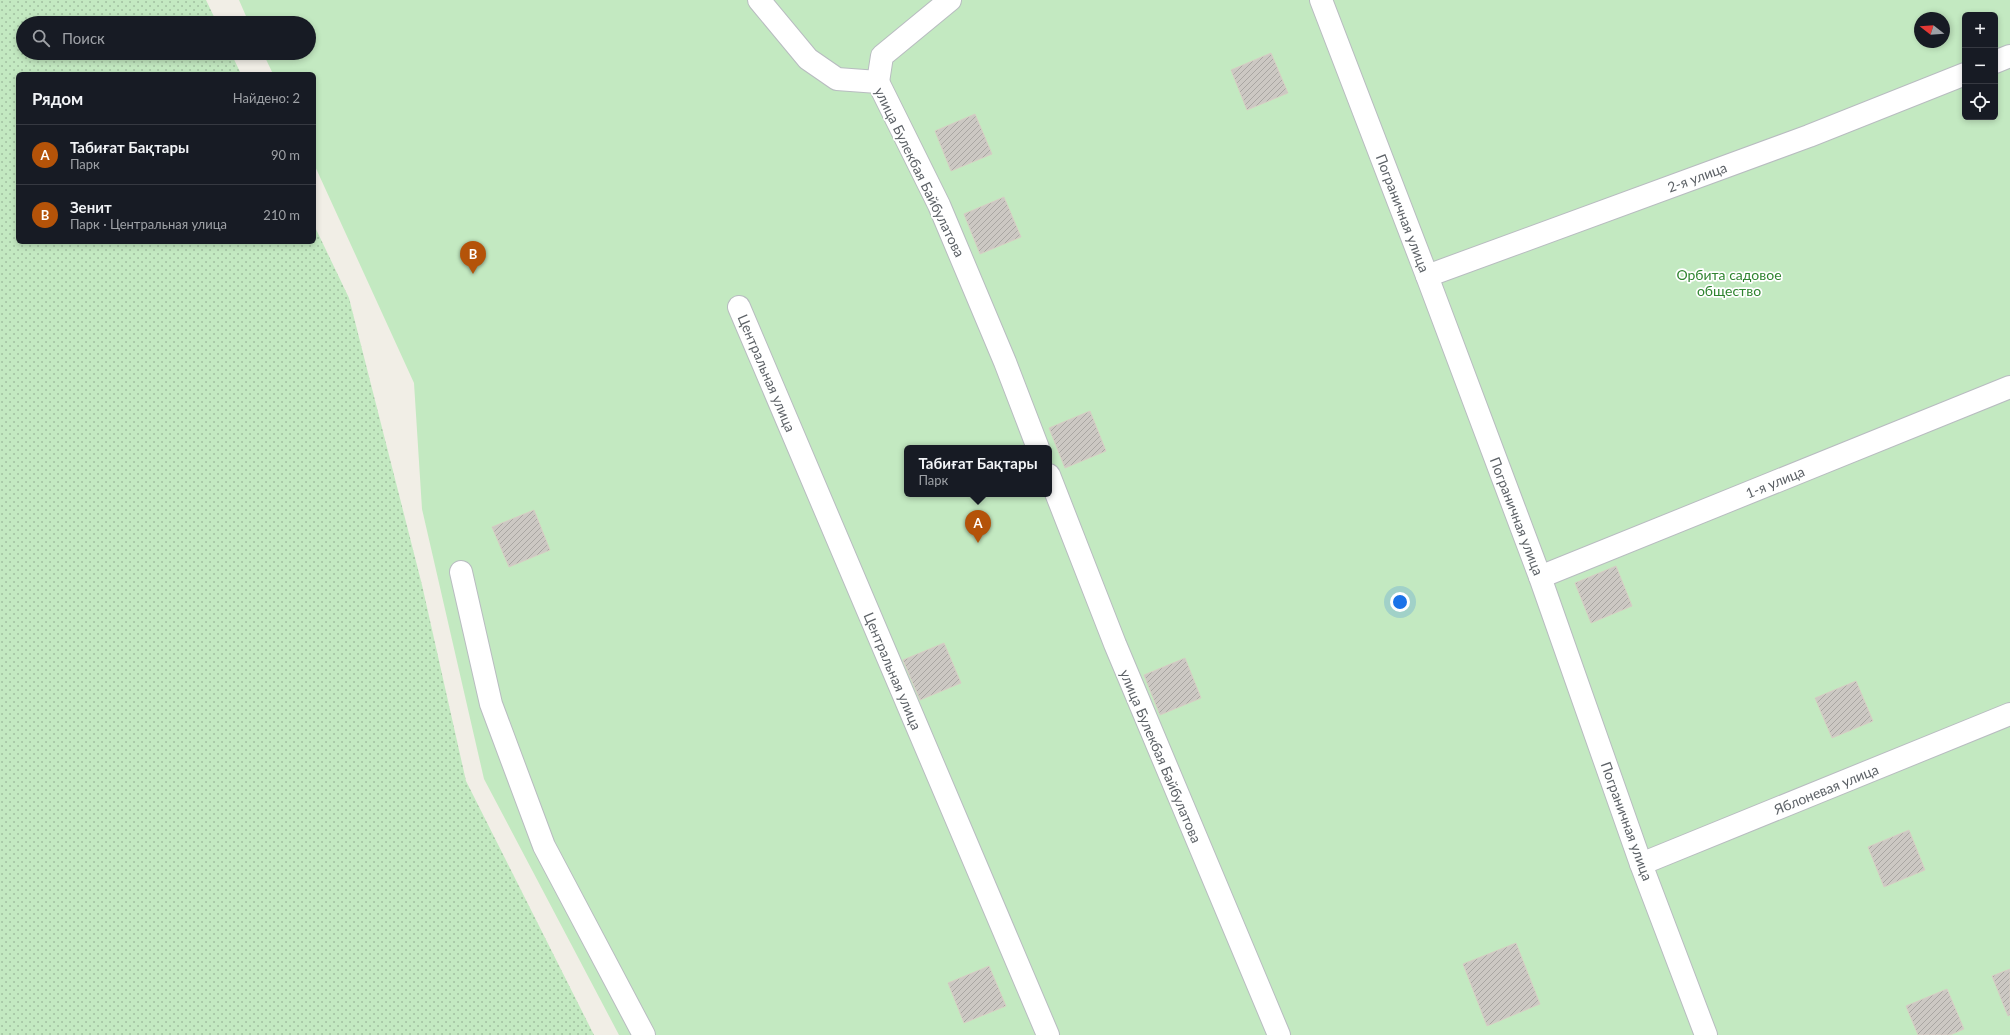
<!DOCTYPE html>
<html lang="ru">
<head>
<meta charset="utf-8">
<style>
	:root { --surface:#171b24; --page:#20242c; --text:#f1f3f6; --muted:#9ea1a6; --line:#363941; --accent:#b45309 }
	body { margin:0; font-family:Lato,sans-serif; background:var(--page); color:var(--text) }
	.controls { position:absolute; right:12px; top:12px; display:grid; overflow:hidden; border-radius:6px; box-shadow:0 2px 6px #0003 }
	.controls button { width:36px; height:36px; display:grid; place-items:center; padding:0; border:0; border-bottom:1px solid var(--line); background:var(--surface); color:var(--text); font:20px sans-serif }
	.compass { position:absolute; left:1914px; top:12px; width:36px; height:36px; border-radius:50%; background:var(--surface); box-shadow:0 2px 6px #0003; rotate:287deg }
	.you { position:absolute; left:1400px; top:602px; width:14px; height:14px; margin:-10px; border:3px solid #fff; border-radius:50%; background:#1a73e8; box-shadow:0 0 0 6px #1a73e833 }
	.badge { display:grid; place-items:center; width:26px; height:26px; border-radius:50%; background:var(--accent); color:#fff; font-size:13px; font-weight:700 }
	.pin { position:absolute; translate:-50% -33px; filter:drop-shadow(0 1px 2px #0008) }
	.pin::after { content:''; position:absolute; top:21px; width:14px; height:12px; background:inherit; clip-path:polygon(0 0,100% 0,50% 100%) }
	.popup { position:absolute; left:904px; top:445px; width:148px; height:52px; box-sizing:border-box; display:grid; place-content:center; border-radius:6px; background:var(--surface); filter:drop-shadow(0 1px 3px #0005); font-size:13px; white-space:nowrap; color:var(--muted) }
	.popup b { font-size:15px; color:var(--text) }
	.popup::after { content:''; position:absolute; left:50%; top:100%; margin-left:-8px; border:8px solid transparent; border-top-color:var(--surface) }
	.list { margin:0; padding:0; list-style:none }
	h2 { display:flex; justify-content:space-between; align-items:center; height:52px; margin:0; padding:0 16px; font-size:17px }
	h2 small { font-size:13px; font-weight:400; color:var(--muted) }
	.list li { display:grid; grid-template-columns:26px 1fr auto; gap:12px; align-items:center; box-sizing:border-box; height:60px; padding:0 16px; border-top:1px solid var(--line) }
	.list b { display:block; font-size:15px; white-space:nowrap }
	.list p { margin:0; font-size:13px; white-space:nowrap; color:var(--muted) }
	.list em { font-size:13px; font-style:normal; color:var(--muted) }
	.icon { flex:none; width:22px; height:22px; fill:none; stroke:currentColor; stroke-width:2; stroke-linecap:round; stroke-linejoin:round }
	.map { position:relative; flex:none; width:2010px; height:1035px; overflow:hidden }
	.search { position:absolute; background:var(--surface); box-shadow:0 2px 6px #0003; left:16px; top:16px; width:300px; height:44px; display:flex; align-items:center; gap:10px; box-sizing:border-box; padding:0 14px; border-radius:22px; color:var(--muted); font-size:15px }
	.panel { position:absolute; background:var(--surface); box-shadow:0 2px 6px #0003; left:16px; top:72px; width:300px; height:172px; border-radius:6px }
	.map>svg:first-child { display:block }
	.grass { fill:url(#grass-dots) }
	.garden { fill:#c3e9c1; fill-rule:evenodd }
	.building { fill:url(#building-hatch); stroke:#d6cfc4 }
	.lines { fill:none; stroke-linecap:round; stroke-linejoin:round }
	.minor-casing { stroke:#b8bcc0; stroke-width:24 }
	.minor { stroke:#fff; stroke-width:22 }
	.labels { text-anchor:middle; dominant-baseline:central; stroke-width:3.5; stroke-linejoin:round; paint-order:stroke }
	.street-label { font-size:14px; fill:#5d6267; stroke:#fff }
	.park-label { font-size:14px; fill:#2f8430; stroke:#fff }
</style>
</head>
<body>
<div class="map">
<svg width="2010" height="1035" viewBox="0 0 2010 1035">
	<defs>
		<pattern id="grass-dots" width="8" height="8" patternUnits="userSpaceOnUse"><rect width="8" height="8" fill="#c3e9c1"/><path d="M2 2h.1M6 6h.1" fill="none" stroke="#a2c0a1" stroke-width="1.8" stroke-linecap="round"/></pattern>
		<pattern id="building-hatch" width="6" height="6" patternUnits="userSpaceOnUse"><rect width="6" height="6" fill="#ccc8c3"/><path d="M-1 1l2-2M0 6l6-6M5 7l2-2" fill="none" stroke="#a9a6a2"/></pattern>
	</defs>
	<rect width="100%" height="100%" fill="#f1eee6"/>
	<polygon class="grass" points="0,0 206,0 217,23 23,23 23,53 231,53 241,74 18,74 18,242 314,242 314,225 349,298 422,585 466,781 594,1035 0,1035"/>
	<path class="garden" d="M 239,0 L 2010,0 L 2010,1035 L 619,1035 L 484,779 L 422,509 L 414,383 L 314,164 L 314,74 L 273,74 L 263,53 L 309,53 L 309,23 L 249,23 ZM 1965,15 L 1995,15 L 1995,117 L 1965,117 ZM 1920,18 L 1944,18 L 1944,42 L 1920,42 ZM 907,448 L 1049,448 L 1049,494 L 907,494 Z"/>
	<g class="building">
		<polygon points="1271,53 1288,93 1247,110 1231,70"/>
		<polygon points="975,114 992,154 951,171 935,131"/>
		<polygon points="1004,197 1021,237 980,254 964,214"/>
		<polygon points="1090,411 1106,451 1065,468 1049,428"/>
		<polygon points="534,510 550,550 509,567 492,527"/>
		<polygon points="1616,566 1632,606 1591,623 1575,583"/>
		<polygon points="944,643 961,683 920,700 903,660"/>
		<polygon points="1185,658 1201,698 1160,715 1144,675"/>
		<polygon points="1856,681 1873,721 1832,738 1815,698"/>
		<polygon points="1909,830 1925,870 1884,887 1868,847"/>
		<polygon points="1516,943 1540,1004 1487,1026 1463,964"/>
		<polygon points="989,966 1006,1006 964,1023 948,983"/>
		<polygon points="2010,969 2010,1015 2008,1016 1992,976"/>
		<polygon points="1947,989 1964,1029 1950,1035 1918,1035 1906,1006"/>
	</g>
	<g class="lines">
		<defs>
			<g id="minor">
				<polyline points="759,0 808,59 837,79 878,82 939,205 1005,362 1038,448"/>
				<polyline points="1321,0 1427,276 1540,577 1641,864 1706,1035"/>
				<polyline points="1995,62 2010,56"/>
				<polyline points="878,82 882,56 950,0"/>
				<polyline points="1427,276 1809,136 1965,74"/>
				<polyline points="739,307 1048,1035"/>
				<polyline points="1049,475 1115,644 1279,1035"/>
				<polyline points="461,572 491,704 544,846 644,1035"/>
				<polyline points="1540,577 2010,387"/>
				<polyline points="1641,864 2010,714"/>
			</g>
		</defs>
		<use href="#minor" class="minor-casing"/>
		<use href="#minor" class="minor"/>
	</g>
	<g class="labels">
		<g class="street-label">
			<text transform="translate(920 172) rotate(64)">улица Булекбая Байбулатова</text>
			<text transform="translate(1697 177) rotate(-20)">2-я улица</text>
			<text transform="translate(1403 213) rotate(69)">Пограничная улица</text>
			<text transform="translate(767 373) rotate(67)">Центральная улица</text>
			<text transform="translate(1775 482) rotate(-22)">1-я улица</text>
			<text transform="translate(1517 516) rotate(69)">Пограничная улица</text>
			<text transform="translate(893 671) rotate(67)">Центральная улица</text>
			<text transform="translate(1161 756) rotate(67)">улица Булекбая Байбулатова</text>
			<text transform="translate(1826 789) rotate(-22)">Яблоневая улица</text>
			<text transform="translate(1627 821) rotate(70)">Пограничная улица</text>
		</g>
		<g class="park-label">
			<text x="1729" y="274">Орбита садовое<tspan x="1729" dy="16">общество</tspan></text>
		</g>
	</g>
</svg>
<div class="controls">
<button>+</button>
<button>−</button>
<button><svg class="icon" aria-label="locate" viewBox="0 0 24 24"><circle cx="12" cy="12" r="6"/><path d="M12 2v4M12 18v4M2 12h4M18 12h4"/></svg></button>
</div>
<svg class="compass" viewBox="-18 -18 36 36"><path d="M0-13l5 13h-10z" fill="#e53935"/><path d="M0 13l5-13h-10z" fill="#9ea1a6"/></svg>
<div class="you"></div>
<div class="pin badge" style="left:978px;top:543px">A</div>
<div class="popup"><b>Табиғат Бақтары</b>Парк</div>
<div class="pin badge" style="left:473px;top:274px">B</div>
<div class="search"><svg class="icon" aria-label="search" viewBox="0 0 24 24"><circle cx="10" cy="10" r="6"/><path d="M15 15l6 6"/></svg>Поиск</div>
<section class="panel">
<h2>Рядом<small>Найдено: 2</small></h2>
<ul class="list">
<li><span class="badge">A</span><div><b>Табиғат Бақтары</b><p>Парк</p></div><em>90 m</em></li>
<li><span class="badge">B</span><div><b>Зенит</b><p>Парк · Центральная улица</p></div><em>210 m</em></li>
</ul>
</section>
</div>
</body>
</html>
